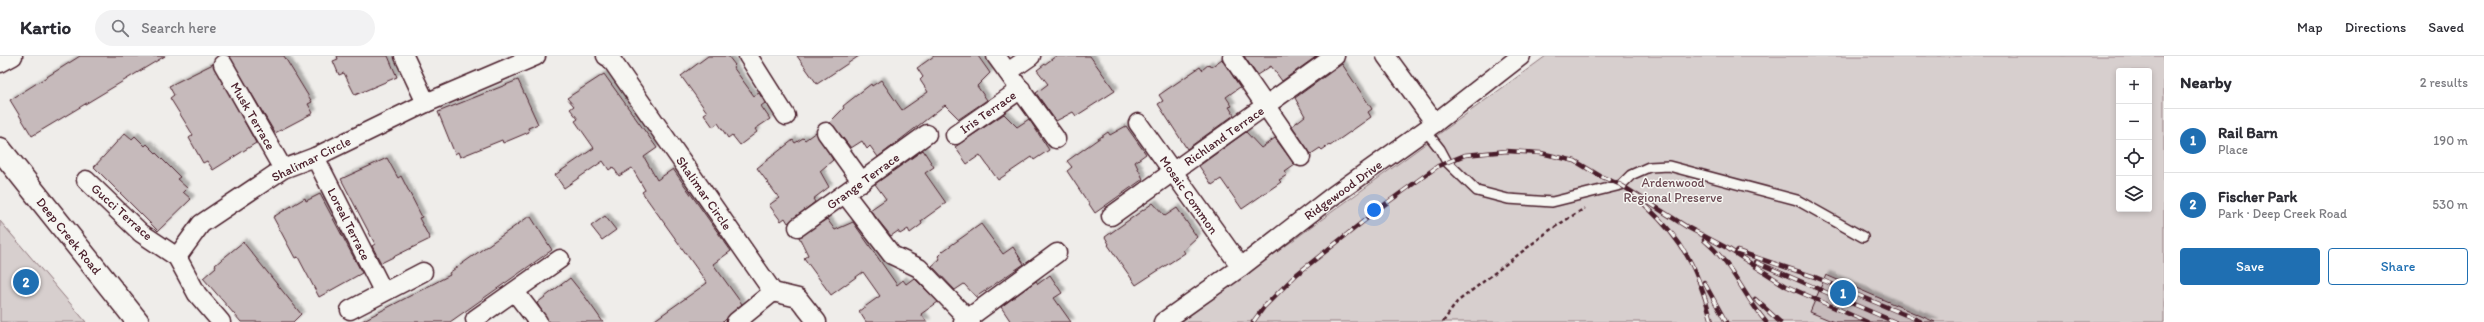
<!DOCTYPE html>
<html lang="en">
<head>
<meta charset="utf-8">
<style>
	:root { --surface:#fff; --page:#f2f2f3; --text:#2b2b33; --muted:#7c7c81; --line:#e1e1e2; --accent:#1f6fb2 }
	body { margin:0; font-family:Itim,sans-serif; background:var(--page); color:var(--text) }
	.controls { position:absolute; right:12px; top:12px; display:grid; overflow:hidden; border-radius:4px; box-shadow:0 2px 6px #0003 }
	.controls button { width:36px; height:36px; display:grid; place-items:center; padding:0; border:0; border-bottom:1px solid var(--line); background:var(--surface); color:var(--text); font:20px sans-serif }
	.you { position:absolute; left:1374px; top:154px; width:14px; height:14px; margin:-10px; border:3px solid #fff; border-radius:50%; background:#1a73e8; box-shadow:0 0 0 6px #1a73e833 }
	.badge { display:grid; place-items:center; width:26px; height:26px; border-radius:50%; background:var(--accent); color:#fff; font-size:13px; font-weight:700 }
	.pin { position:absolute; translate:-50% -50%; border:2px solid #fff; box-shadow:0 1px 4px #0006 }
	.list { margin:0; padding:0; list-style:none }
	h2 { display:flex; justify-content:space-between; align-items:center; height:52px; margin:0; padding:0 16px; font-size:17px }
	h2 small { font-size:13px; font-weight:400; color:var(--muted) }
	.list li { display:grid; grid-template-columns:26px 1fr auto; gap:12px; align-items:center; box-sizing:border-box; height:64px; padding:0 16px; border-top:1px solid var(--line) }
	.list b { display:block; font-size:15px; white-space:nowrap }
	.list p { margin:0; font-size:13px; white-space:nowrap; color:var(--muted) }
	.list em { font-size:13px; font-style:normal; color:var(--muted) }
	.actions { display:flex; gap:8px; padding:12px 16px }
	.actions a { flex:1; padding:9px 0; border:1px solid var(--accent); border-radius:4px; text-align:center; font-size:14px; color:var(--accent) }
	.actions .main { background:var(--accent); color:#fff }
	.icon { flex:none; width:22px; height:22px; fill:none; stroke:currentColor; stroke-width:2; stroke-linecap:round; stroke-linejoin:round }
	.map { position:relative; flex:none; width:2164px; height:266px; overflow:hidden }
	header { display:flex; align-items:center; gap:24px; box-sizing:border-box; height:56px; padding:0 20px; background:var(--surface); border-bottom:1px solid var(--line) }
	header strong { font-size:19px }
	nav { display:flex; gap:22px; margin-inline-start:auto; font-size:14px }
	.search { width:280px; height:36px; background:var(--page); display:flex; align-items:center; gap:10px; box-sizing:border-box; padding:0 14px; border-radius:22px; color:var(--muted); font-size:15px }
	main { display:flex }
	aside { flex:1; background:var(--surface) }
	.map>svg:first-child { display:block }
	.green { fill:#d7cfce; stroke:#90777c; fill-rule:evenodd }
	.building { fill:#c6babb; stroke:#4a1f2b; filter:url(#shadow) }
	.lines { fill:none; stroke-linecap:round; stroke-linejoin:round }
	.lane-casing { stroke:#4a1f2b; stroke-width:12 }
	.street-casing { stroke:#4a1f2b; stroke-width:21 }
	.secondary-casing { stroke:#4a1f2b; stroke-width:25 }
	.path { stroke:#4a1f2b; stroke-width:2.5; stroke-dasharray:4 3; stroke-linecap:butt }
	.lane { stroke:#f6f6f2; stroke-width:9 }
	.street { stroke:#f6f6f2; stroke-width:18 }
	.secondary { stroke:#f6f6f2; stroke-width:22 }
	.rail-casing { stroke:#4a1f2b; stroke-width:4.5 }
	.rail { stroke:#f6f6f2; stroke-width:3; stroke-dasharray:9; stroke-linecap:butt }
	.labels { text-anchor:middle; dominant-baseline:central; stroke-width:3; stroke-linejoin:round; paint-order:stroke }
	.street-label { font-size:13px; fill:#4a1f2b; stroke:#f6f6f2 }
	.park-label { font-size:13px; fill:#6d4b54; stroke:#f6f6f2 }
</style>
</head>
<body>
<header>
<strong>Kartio</strong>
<div class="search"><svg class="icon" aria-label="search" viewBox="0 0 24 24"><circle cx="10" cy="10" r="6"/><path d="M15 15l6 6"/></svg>Search here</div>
<nav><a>Map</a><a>Directions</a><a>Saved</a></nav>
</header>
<main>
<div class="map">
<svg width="2164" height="266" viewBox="0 0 2164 266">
	<defs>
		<filter id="shadow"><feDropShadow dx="3.5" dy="-3.5" stdDeviation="1" flood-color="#0004"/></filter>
	</defs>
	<rect width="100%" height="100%" fill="#efedea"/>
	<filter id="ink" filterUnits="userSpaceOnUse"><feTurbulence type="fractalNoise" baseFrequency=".025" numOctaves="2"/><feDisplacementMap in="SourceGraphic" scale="8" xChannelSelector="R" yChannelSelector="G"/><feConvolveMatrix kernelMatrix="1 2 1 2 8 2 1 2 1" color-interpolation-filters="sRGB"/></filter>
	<g filter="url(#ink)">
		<g class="green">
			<path d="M 1546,0 L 2164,0 L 2164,266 L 1181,266 ZM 2119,15 L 2149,15 L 2149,153 L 2119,153 Z"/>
			<polygon points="0,165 86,266 0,266"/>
		</g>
		<g class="building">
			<polygon points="80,0 165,0 32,80 10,44"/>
			<polygon points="229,0 284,0 312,46 308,48 313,57 275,77"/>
			<polygon points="337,0 388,0 397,21 355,39 344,17 339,19 333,5 338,3"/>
			<polygon points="708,0 728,0 735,9 733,11 754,40 759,37 765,47 761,50 770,63 755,73 757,76 740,89 732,79 728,82 718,67 713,71 704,58 707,56 681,20"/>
			<polygon points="797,0 859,0 817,28"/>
			<polygon points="934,0 978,0 990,17 977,30 987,44 959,63 945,49 878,101 870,90 867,93 862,85 851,92 830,66 844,52 843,50 871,28 872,30 881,24 902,54 928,36 920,24 923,21 917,12"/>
			<polygon points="1056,0 1090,0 1115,35 1076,60 1073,56 1056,65 1036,37 1048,28 1037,14"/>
			<polygon points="1244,0 1317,0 1282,25 1271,10 1257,19"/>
			<polygon points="1222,3 1240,31 1226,41 1232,50 1229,51 1234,59 1187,93 1158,48 1163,45 1159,39 1200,11 1202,14 1209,8 1211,11"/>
			<polygon points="213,8 256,87 213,114 207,105 203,107 189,82 193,79 170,42 174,39 169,30"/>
			<polygon points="1342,8 1372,53 1368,56 1371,61 1330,90 1329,89 1322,94 1320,92 1311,98 1292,70 1305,60 1295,42"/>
			<polygon points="604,18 657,92 644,101 657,124 673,113 731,195 713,208 742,248 723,266 652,266 707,227 642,136 645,134 632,112 619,120 613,111 609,114 603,105 564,132 555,119 594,92 575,65 578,63 570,53 574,50 567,42"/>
			<polygon points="518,24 538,68 528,72 529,76 503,87 502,84 460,101 458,96 455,98 438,56"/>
			<polygon points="1004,58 1017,71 1029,63 1049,94 1034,104 1032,101 998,124 980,99 967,108 955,91"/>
			<polygon points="1126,70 1146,98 1135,106 1143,123 1095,157 1067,115 1072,111 1067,105 1108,76 1110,79"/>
			<polygon points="816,76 833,104 820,115 829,131 813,143 815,146 788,167 785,162 781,165 769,149 779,142 757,112 793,84 795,87 803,82 805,84"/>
			<polygon points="1246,76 1261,92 1275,82 1295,109 1285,116 1287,119 1279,124 1281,126 1242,153 1221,123 1212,129 1199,110"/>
			<polygon points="125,77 132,83 135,80 145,90 147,88 180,121 177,123 187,132 183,136 191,143 158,175 94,111"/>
			<polygon points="923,94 934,111 925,117 946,147 921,165 922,168 910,177 908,173 900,178 898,175 891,180 870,154 886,143 875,128"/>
			<polygon points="387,102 398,122 401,120 422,161 419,162 430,183 381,207 372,190 375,188 341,123"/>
			<polygon points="320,138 362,217 319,241 298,201 295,202 273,161 305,142 306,145"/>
			<polygon points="1153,147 1165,160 1177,152 1197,181 1183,194 1185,197 1136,229 1108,189 1109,188 1105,181"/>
			<polygon points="605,160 616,174 602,184 591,170"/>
			<polygon points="528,161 531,161 552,194 450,266 360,266 450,219 449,217 456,212"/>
			<polygon points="827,163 835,174 853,166 897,229 903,224 906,228 914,222 938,246 921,258 927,266 866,266 859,255 880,240 863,216 831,239 804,202 808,199 799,181"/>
			<polygon points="981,168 1003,198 1013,191 1024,208 976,241 964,228 955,234 932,210 940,203 938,200 943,195"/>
			<polygon points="243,186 301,258 293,266 241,266 203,222 216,211 215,209"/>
			<polygon points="1050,219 1062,237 1054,242 1071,266 1011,266 1001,251 1036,225 1038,228"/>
			<polygon points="1826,219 1935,266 1834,266 1810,256"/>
			<polygon points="570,222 586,242 603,266 548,266 537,247"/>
		</g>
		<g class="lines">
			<defs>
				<polyline id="lane" points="1425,74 1440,93 1447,106 1477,135 1508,143 1552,146 1621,129 1631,119 1649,111 1669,110 1797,144 1863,181"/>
				<g id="street">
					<polyline points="404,0 426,47"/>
					<polyline points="606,0 610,2 773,236"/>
					<polyline points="748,0 786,60"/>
					<polyline points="996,0 1056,83"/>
					<polyline points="1386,0 1435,67"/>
					<polyline points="1232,1 1301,101"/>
					<polyline points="0,7 13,0"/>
					<polyline points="223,8 283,113"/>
					<polyline points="1008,16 1031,0"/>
					<polyline points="1138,67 1241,211"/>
					<polyline points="826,76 862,126"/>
					<polyline points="955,79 1021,33"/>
					<polyline points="315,101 383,235"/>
					<polyline points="86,124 141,177 177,201 197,238 221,266"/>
					<polyline points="845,138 892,199 919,212 971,266"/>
					<polyline points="1111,160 1335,0"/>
					<polyline points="798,171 927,78"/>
					<polyline points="177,201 201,168 283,113 315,101 426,47 536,0"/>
					<polyline points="515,236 538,266"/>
					<polyline points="773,236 798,242 817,266"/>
					<polyline points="350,254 423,216"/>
					<polyline points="475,263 560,203"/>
					<polyline points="736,266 773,236"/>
					<polyline points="963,266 1057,197"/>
					<polyline points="1163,266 1241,211 1334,139 1435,67 1521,0"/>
				</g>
				<polyline id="secondary" points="0,93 138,266"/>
			</defs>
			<use href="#lane" class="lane-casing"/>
			<use href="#street" class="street-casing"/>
			<use href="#secondary" class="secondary-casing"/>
			<polyline class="path" points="1443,266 1457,246 1550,174 1585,152"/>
			<use href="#lane" class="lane"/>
			<use href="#street" class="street"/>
			<use href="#secondary" class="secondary"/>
			<defs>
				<g id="rail">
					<path d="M 1645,149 C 1685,186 1698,214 1712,266"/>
					<path d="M 1704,184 C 1732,207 1743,239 1766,266"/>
					<polyline points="1737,195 1815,221 1920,265"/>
					<polyline points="1756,206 1895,266"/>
					<polyline points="1704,226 1726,266"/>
					<polyline points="1755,243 1780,266"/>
					<polyline points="1253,266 1264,251 1297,218 1384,149 1438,110 1465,99 1507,95 1541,97 1575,105 1600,120 1621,129 1687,171 1727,192 1786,230 1867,266"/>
				</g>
			</defs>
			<use href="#rail" class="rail-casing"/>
			<use href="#rail" class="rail"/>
		</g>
	</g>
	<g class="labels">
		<g class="street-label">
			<text transform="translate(988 56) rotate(-35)">Iris Terrace</text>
			<text transform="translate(253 60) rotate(60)">Musk Terrace</text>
			<text transform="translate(1224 80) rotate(-35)">Richland Terrace</text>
			<text transform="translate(311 103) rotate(-26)">Shalimar Circle</text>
			<text transform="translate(863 125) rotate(-36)">Grange Terrace</text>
			<text transform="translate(1343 134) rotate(-36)">Ridgewood Drive</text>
			<text transform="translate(704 137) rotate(55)">Shalimar Circle</text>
			<text transform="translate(1189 139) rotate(55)">Mosaic Common</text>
			<text transform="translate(122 156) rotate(42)">Gucci Terrace</text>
			<text transform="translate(349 168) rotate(63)">Loreal Terrace</text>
			<text transform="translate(69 180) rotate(51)">Deep Creek Road</text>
		</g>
		<g class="park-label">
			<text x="1673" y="126">Ardenwood<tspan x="1673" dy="15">Regional Preserve</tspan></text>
		</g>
	</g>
</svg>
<div class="controls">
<button>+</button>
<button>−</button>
<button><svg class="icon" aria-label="locate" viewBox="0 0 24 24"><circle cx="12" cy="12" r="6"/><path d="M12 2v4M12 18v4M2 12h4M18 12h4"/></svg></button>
<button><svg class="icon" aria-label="layers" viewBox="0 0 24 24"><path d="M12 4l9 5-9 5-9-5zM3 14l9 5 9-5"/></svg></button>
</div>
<div class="you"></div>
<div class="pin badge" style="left:1843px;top:237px">1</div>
<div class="pin badge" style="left:26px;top:226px">2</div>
</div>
<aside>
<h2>Nearby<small>2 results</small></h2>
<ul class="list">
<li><span class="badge">1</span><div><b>Rail Barn</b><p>Place</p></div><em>190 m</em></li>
<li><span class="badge">2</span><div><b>Fischer Park</b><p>Park · Deep Creek Road</p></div><em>530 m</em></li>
</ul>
<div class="actions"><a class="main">Save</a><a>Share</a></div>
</aside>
</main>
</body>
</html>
